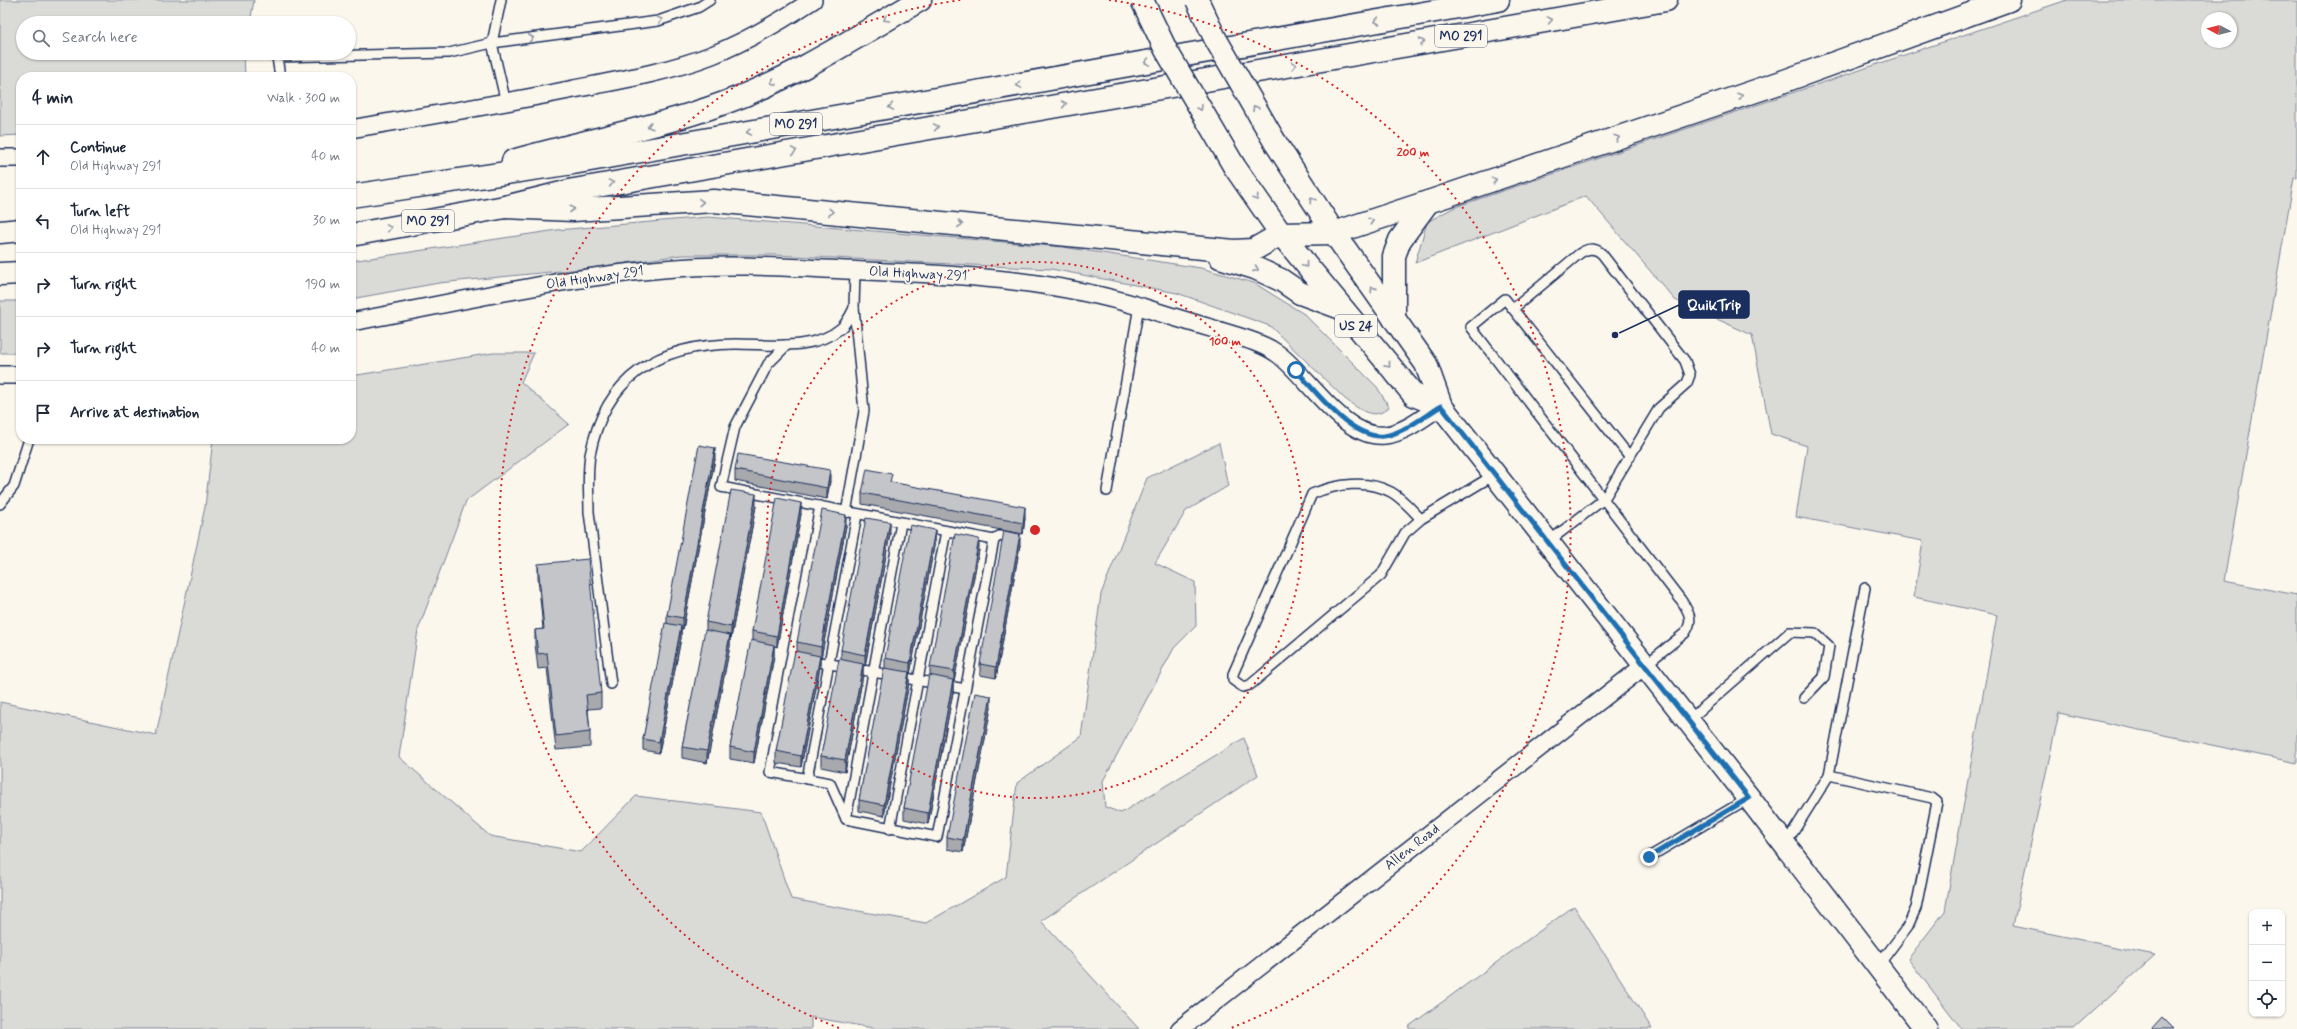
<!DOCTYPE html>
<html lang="en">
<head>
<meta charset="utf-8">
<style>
	:root { --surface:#fff; --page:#f6f6f7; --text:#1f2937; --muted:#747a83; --line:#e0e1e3 }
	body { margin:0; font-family:Mynerve,sans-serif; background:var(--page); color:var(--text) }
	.controls { position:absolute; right:12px; bottom:12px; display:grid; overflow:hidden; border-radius:8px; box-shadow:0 1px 3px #0004 }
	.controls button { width:36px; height:36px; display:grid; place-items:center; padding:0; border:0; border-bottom:1px solid var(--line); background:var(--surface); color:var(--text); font:20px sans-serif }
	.compass { position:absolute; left:2201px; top:12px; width:36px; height:36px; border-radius:50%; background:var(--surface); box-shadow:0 1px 3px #0004; rotate:277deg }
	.stop { position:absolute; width:12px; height:12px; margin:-9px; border:3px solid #1f6fb2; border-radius:50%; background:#fff }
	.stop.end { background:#1f6fb2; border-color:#fff; box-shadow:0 1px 4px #0008 }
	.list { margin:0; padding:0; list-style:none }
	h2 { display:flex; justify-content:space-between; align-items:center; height:52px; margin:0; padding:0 16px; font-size:17px }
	h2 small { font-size:13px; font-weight:400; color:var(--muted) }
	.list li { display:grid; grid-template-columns:26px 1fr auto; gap:12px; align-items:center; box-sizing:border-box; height:64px; padding:0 16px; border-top:1px solid var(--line) }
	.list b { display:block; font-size:15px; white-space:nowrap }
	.list p { margin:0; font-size:13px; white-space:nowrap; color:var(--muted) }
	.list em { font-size:13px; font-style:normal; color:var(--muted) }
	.icon { flex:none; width:22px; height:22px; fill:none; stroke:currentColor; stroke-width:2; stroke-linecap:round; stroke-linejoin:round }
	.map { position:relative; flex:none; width:2297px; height:1029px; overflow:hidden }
	.search { position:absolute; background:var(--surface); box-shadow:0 1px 3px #0004; left:16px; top:16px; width:340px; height:44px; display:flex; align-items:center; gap:10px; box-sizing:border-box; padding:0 14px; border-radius:22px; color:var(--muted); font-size:15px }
	.panel { position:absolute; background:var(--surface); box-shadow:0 1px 3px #0004; left:16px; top:72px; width:340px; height:372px; border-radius:16px }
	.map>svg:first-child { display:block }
	.green { fill:#dadad7; stroke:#7a849a; fill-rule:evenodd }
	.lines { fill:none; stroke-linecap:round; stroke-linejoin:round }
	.service-casing { stroke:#1b2f5e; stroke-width:12 }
	.minor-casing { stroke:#1b2f5e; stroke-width:20 }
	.primary-casing { stroke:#1b2f5e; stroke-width:25 }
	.trunk-casing { stroke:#1b2f5e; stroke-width:25 }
	.service { stroke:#fbf7ec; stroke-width:9 }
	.minor { stroke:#fbf7ec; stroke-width:17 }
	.primary { stroke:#fbf7ec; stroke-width:22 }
	.trunk { stroke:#fbf7ec; stroke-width:22 }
	.trunk-bridge-casing { stroke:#1b2f5e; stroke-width:25; stroke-linecap:butt }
	.trunk-bridge { stroke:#fbf7ec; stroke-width:22 }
	.wall { fill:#a8a9ad; stroke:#1b2f5e }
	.shaded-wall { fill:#888a8d; stroke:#1b2f5e }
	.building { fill:#c3c5c9; stroke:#1b2f5e }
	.oneway { stroke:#8b93a5 }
	.route { stroke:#1f6fb2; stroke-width:5 }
	.ring { fill:none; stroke:#d62828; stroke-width:2; stroke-dasharray:2 4 }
	.labels { text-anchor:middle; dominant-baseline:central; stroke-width:3.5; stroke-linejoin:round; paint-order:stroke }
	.shield { fill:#fbf7ec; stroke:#5e6b89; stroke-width:1 }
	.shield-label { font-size:13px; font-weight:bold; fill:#1b2f5e }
	.street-label { font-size:14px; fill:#1b2f5e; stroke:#fbf7ec }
	.centre { fill:#d62828; stroke:#fbf7ec; stroke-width:2 }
	.ring-label { font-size:12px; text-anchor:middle; font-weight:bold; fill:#d62828; stroke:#fbf7ec; stroke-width:3.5; stroke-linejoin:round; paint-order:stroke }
	.leader { fill:none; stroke:#1b2f5e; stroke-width:1.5 }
	.callout-dot { fill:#1b2f5e; stroke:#fbf7ec; stroke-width:1.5 }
	.callout { fill:#1b2f5e; stroke:#1b2f5e; stroke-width:1.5 }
	.callout-label { font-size:15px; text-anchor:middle; font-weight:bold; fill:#fff }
</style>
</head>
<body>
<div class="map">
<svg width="2297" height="1029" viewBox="0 0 2297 1029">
	<rect width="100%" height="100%" fill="#fbf7ec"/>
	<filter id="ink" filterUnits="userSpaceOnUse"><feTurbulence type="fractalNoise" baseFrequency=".025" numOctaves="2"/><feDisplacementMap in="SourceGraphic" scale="8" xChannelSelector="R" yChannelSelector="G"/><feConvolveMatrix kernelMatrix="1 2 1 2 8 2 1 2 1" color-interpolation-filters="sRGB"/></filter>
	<g filter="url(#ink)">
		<g class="green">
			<polygon points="0,0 254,0 250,23 23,23 23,53 244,53 245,77 21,77 21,135 0,136"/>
			<path d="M 2067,0 L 2297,0 L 2297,178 L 2294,178 L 2224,581 L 2297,595 L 2297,763 L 2059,713 L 2013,926 L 2155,955 L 2073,1029 L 1962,1029 L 1908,959 L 1945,911 L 1997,615 L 1914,597 L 1923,541 L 1796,517 L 1807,446 L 1771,434 L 1752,335 L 1675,300 L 1586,196 L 1415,263 L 1427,222 L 1455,207 ZM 2207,18 L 2231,18 L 2231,42 L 2207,42 Z"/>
			<path d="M 708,217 L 1063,247 L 1201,268 L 1254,283 L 1304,314 L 1377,387 L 1389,407 C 1374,422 1359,409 1345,399 L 1270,326 L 1177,293 L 1051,269 L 774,255 L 681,255 L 591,268 L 439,283 L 351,299 L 351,261 L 557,230 Z"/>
			<rect x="0" y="301" width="21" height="52"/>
			<polygon points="493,353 534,353 521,382 569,424 466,501 418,630 399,757 490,836 581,852 636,796 761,812 791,899 926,923 1006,877 1017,783 1081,737 1101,594 1147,478 1219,443 1228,486 1186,511 1155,563 1195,582 1196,626 1174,648 1103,781 1105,807 1121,813 1244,738 1258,775 1041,921 1139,1029 878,1029 811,1017 811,1029 0,1029 0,702 156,735 205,507 213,439 351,439 351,376"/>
			<polygon points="1574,906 1652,1029 1410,1029 1408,1027"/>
		</g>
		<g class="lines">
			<defs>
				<g id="service">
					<polyline points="501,0 492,43 506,103"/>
					<polyline points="280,77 277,57 449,53 492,43 658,21 699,7 710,0"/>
					<path d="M 1513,309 L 1505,299 L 1471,327 L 1681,600 C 1689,612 1694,620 1685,633 L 1644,666"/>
					<polyline points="787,345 768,364 735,427 721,487 994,540 999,536 1014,538"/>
					<polyline points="1107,491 1139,306"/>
					<polyline points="0,504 14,486 29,439"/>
					<polyline points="820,506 770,772 830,783 846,819 937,837 994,540"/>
					<polyline points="846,513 864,411 854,308 855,271"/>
					<path d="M 1421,519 C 1412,510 1402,498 1391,492 C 1367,479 1336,484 1312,494 L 1233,674 L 1233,680 L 1243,687 L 1250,685 L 1381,575 L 1405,533 L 1421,519 L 1494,475"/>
					<path d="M 1548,542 L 1604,499 L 1659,408 L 1687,383 L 1690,375 L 1685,361 L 1602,254 C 1595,247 1587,248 1579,254 L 1513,309 L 1630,457"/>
					<polyline points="809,660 965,689"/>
					<path d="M 611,684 L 589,512 C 589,494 587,474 590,455 C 605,376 659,344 736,344 C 769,344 813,352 841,328 C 847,323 851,314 854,308"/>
					<polyline points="1688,721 1790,632 1815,633 1829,646 1824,677 1804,698"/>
					<polyline points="1829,775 1865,588"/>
					<polyline points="807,779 857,515"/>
					<polyline points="846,819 901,523"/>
					<polyline points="890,829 946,531"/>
					<polyline points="1785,845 1829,775 1932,798 1937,802 1916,908 1908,926 1878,966"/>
					<polyline points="1649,857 1749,798"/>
				</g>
				<g id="minor">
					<path d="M 351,129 C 426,116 500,104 574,89 C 621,80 668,72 712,55 C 748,41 781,21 813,0"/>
					<polyline points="0,158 21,158"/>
					<path d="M 351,322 C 454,303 558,278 663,269 C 737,262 812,269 887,272 C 973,275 1060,282 1142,307 C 1166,315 1190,322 1214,329 C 1235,336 1260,341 1278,354 C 1308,376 1344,440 1385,435 C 1405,433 1425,416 1441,406"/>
					<polyline points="0,375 21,375"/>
					<polyline points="1180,1029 1644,666"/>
				</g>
				<g id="primary">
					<polyline points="1334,233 1426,364 1441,406 1749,798 1926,1029"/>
					<polyline points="1281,234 1414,395 1441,406"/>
				</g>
				<g id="trunk">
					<polyline points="1275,142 1334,233"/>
					<path d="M 513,161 C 583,141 656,128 724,103 C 794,78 856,37 920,0"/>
					<polyline points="1234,166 1281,234"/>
					<polyline points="351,196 573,163 1498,0"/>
					<polyline points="505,207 573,210 714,201 1234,251 1253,250 1281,234 1334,233 1428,202 1779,83 2009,0"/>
					<polyline points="0,232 21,230"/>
					<polyline points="351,235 505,207 574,190 1666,0"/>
					<polyline points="1220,257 1255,268 1281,280 1300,293 1341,308"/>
					<polyline points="0,274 21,273"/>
					<polyline points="1394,319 1394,256 1400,240 1428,202"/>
				</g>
			</defs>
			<use href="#service" class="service-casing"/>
			<use href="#minor" class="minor-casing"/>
			<use href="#primary" class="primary-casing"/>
			<use href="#trunk" class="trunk-casing"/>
			<use href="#service" class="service"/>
			<use href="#minor" class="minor"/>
			<use href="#primary" class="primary"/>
			<use href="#trunk" class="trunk"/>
			<defs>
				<g id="trunk-bridge">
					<polyline points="1142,0 1166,50 1234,166"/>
					<polyline points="1197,0 1215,38 1275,142"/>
				</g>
			</defs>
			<use href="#trunk-bridge" class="trunk-bridge-casing"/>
			<use href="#trunk-bridge" class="trunk-bridge"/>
		</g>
		<g class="wall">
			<polygon points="715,459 683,629 681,629 681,638 659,753 643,750 643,739 667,624 667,615"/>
			<polygon points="735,470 830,481 827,499 735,481"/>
			<polygon points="892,482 1025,518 1023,534 862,504 862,493"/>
			<polygon points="756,506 731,638 730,638 730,646 707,763 682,758 682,747 706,630 706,622"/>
			<polygon points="801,514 777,647 774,646 774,656 754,763 730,759 730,747 752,641 752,631"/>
			<polygon points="846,526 821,658 820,658 820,667 801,767 776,763 776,751 797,651 797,642"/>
			<polygon points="890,534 865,666 863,666 863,675 845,772 821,767 821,756 841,660 841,650"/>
			<polygon points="935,541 910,674 909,674 909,683 884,816 859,811 859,800 885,668 885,658"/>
			<polygon points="1020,545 996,678 980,675 980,664"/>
			<polygon points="979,550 954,682 953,682 953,692 928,824 904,819 904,808 930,676 930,667"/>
			<polygon points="538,564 601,693 601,708 588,709 590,732 590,747 556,750 547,668 538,669 535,644 535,630 543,629 538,578"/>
			<polygon points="991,708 963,852 947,849 947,837"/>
		</g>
		<g class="shaded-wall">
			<polygon points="715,448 715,459 683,629 683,618"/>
			<polygon points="830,470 830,481 827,499 827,488"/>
			<polygon points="756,494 756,506 731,638 731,627"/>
			<polygon points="801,503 801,514 777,647 777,636"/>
			<polygon points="1025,507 1025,518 1023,534 1023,523"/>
			<polygon points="846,515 846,526 821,658 821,647"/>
			<polygon points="890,522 890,534 865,666 865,655"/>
			<polygon points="935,530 935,541 910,674 910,663"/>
			<polygon points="1020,534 1020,545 996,678 996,667"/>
			<polygon points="979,539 979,550 954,682 954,671"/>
			<polygon points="681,626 681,638 659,753 659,742"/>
			<polygon points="730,635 730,646 707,763 707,751"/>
			<polygon points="774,645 774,656 754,763 754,752"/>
			<polygon points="820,656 820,667 801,767 801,756"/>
			<polygon points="863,664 863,675 845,772 845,760"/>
			<polygon points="909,672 909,683 884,816 884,805"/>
			<polygon points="953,680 953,692 928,824 928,813"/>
			<polygon points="991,696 991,708 963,852 963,840"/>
		</g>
		<g class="building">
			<polygon points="699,445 715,448 683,618 667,615"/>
			<polygon points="738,454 830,470 827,488 735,470"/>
			<polygon points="867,469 892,474 890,482 1025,507 1023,523 862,493"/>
			<polygon points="731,490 756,494 731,627 706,622"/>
			<polygon points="777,498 801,503 777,636 752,631"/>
			<polygon points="822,510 846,515 821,647 797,642"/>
			<polygon points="866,518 890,522 865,655 841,650"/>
			<polygon points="910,525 935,530 910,663 885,658"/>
			<polygon points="1004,531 1020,534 996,667 980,664"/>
			<polygon points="955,534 979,539 954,671 930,667"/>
			<polygon points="588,559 601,693 586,695 590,732 556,736 547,653 538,654 535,630 544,629 538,564"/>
			<polygon points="665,623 681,626 659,742 643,739"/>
			<polygon points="705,630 730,635 707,751 682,747"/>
			<polygon points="751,640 774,645 754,752 730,747"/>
			<polygon points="795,651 820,656 801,756 776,751"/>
			<polygon points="839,659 863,664 845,760 821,756"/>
			<polygon points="884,668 909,672 884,805 859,800"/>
			<polygon points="929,675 953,680 928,813 904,808"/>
			<polygon points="975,693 991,696 963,840 947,837"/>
			<polygon points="2162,1017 2174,1029 2151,1029"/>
		</g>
		<defs><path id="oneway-chevron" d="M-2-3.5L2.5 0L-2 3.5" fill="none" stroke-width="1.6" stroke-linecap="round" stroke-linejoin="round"/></defs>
		<g class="oneway">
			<use href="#oneway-chevron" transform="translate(886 19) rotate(150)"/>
			<use href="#oneway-chevron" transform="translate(660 20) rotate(-15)"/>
			<use href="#oneway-chevron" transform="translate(1550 20) rotate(-10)"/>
			<use href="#oneway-chevron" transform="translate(1377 21) rotate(170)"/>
			<use href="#oneway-chevron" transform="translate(531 38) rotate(-7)"/>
			<use href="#oneway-chevron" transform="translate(1422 42) rotate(-10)"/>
			<use href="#oneway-chevron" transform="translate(1147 62) rotate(170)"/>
			<use href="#oneway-chevron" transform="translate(1294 65) rotate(-10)"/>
			<use href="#oneway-chevron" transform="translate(773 82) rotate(157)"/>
			<use href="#oneway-chevron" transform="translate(1019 85) rotate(170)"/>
			<use href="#oneway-chevron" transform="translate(1740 96) rotate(-19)"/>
			<use href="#oneway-chevron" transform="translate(1064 104) rotate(-10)"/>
			<use href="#oneway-chevron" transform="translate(891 107) rotate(170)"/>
			<use href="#oneway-chevron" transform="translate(1200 108) rotate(60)"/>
			<use href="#oneway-chevron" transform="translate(1255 108) rotate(-120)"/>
			<use href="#oneway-chevron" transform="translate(650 126) rotate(163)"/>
			<use href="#oneway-chevron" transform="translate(936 127) rotate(-10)"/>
			<use href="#oneway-chevron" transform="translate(749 132) rotate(170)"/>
			<use href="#oneway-chevron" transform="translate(1617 138) rotate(-19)"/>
			<use href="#oneway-chevron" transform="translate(794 151) rotate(-10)"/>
			<use href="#oneway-chevron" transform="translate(1494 180) rotate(-19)"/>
			<use href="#oneway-chevron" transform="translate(611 183) rotate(-10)"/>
			<use href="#oneway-chevron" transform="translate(1256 198) rotate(56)"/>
			<use href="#oneway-chevron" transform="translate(1312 200) rotate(-123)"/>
			<use href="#oneway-chevron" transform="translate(701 202) rotate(-3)"/>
			<use href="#oneway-chevron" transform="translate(572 209)"/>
			<use href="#oneway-chevron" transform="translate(831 212) rotate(5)"/>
			<use href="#oneway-chevron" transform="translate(1371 221) rotate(-18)"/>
			<use href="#oneway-chevron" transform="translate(960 224) rotate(5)"/>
			<use href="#oneway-chevron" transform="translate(389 228) rotate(-10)"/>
			<use href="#oneway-chevron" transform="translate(1305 265) rotate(52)"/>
			<use href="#oneway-chevron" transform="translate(1256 269) rotate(23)"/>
			<use href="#oneway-chevron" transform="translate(1373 289) rotate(-125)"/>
			<use href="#oneway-chevron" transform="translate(1388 365) rotate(50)"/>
		</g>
	</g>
	<g class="lines" filter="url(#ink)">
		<path class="route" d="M 1296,370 C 1316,392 1351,439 1384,436 C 1404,433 1424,416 1441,406 L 1749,798 L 1649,857"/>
	</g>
	<g class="ring">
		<circle cx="1035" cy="530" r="268"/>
		<path d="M839 1028A535 535 0 0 1 961 0M1109 0A535 535 0 0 1 1231 1028"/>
	</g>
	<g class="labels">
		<g class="shield">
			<rect x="1435" y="25" width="52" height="22" rx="3"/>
			<rect x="770" y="113" width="52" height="22" rx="3"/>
			<rect x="402" y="210" width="52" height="22" rx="3"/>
			<rect x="1335" y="315" width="42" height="22" rx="3"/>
		</g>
		<g class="shield-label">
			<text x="1461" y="36">MO 291</text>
			<text x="796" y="124">MO 291</text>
			<text x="428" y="221">MO 291</text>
			<text x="1356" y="326">US 24</text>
		</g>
		<g class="street-label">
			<text transform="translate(918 274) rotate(3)">Old Highway 291</text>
			<text transform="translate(595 278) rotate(-8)">Old Highway 291</text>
			<text transform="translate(1412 847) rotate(-38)">Allen Road</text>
		</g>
	</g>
	<circle cx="1035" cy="530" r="6" class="centre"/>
	<g class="ring-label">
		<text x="1413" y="156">200 m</text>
		<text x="1225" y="345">100 m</text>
	</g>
	<path class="leader" d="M1615 335L1679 305"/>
	<circle class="callout-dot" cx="1615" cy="335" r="4"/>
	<rect class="callout" x="1679" y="291" width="70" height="27" rx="4"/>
	<g class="callout-label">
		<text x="1714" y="310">QuikTrip</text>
	</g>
</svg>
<div class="controls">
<button>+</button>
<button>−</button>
<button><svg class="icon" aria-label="locate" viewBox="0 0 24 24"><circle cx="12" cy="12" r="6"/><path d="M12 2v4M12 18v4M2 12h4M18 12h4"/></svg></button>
</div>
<svg class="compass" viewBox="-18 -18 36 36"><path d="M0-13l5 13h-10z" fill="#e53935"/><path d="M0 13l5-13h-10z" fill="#747a83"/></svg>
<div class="stop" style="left:1296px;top:370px"></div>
<div class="stop end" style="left:1649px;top:857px"></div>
<div class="search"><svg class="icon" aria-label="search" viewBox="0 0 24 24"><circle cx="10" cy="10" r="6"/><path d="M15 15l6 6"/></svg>Search here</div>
<section class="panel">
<h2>4 min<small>Walk · 300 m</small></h2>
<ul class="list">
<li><svg class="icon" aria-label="ahead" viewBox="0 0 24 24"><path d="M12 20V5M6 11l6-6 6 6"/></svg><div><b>Continue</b><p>Old Highway 291</p></div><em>40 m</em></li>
<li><svg class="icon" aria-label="left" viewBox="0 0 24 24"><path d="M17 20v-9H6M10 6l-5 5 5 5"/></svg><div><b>Turn left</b><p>Old Highway 291</p></div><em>30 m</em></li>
<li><svg class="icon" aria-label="right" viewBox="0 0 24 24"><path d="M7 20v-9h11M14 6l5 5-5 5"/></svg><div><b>Turn right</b></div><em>190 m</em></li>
<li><svg class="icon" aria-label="right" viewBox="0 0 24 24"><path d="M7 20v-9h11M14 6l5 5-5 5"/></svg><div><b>Turn right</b></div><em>40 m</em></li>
<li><svg class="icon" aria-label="arrive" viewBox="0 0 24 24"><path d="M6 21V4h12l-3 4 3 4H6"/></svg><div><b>Arrive at destination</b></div></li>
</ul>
</section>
</div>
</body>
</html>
